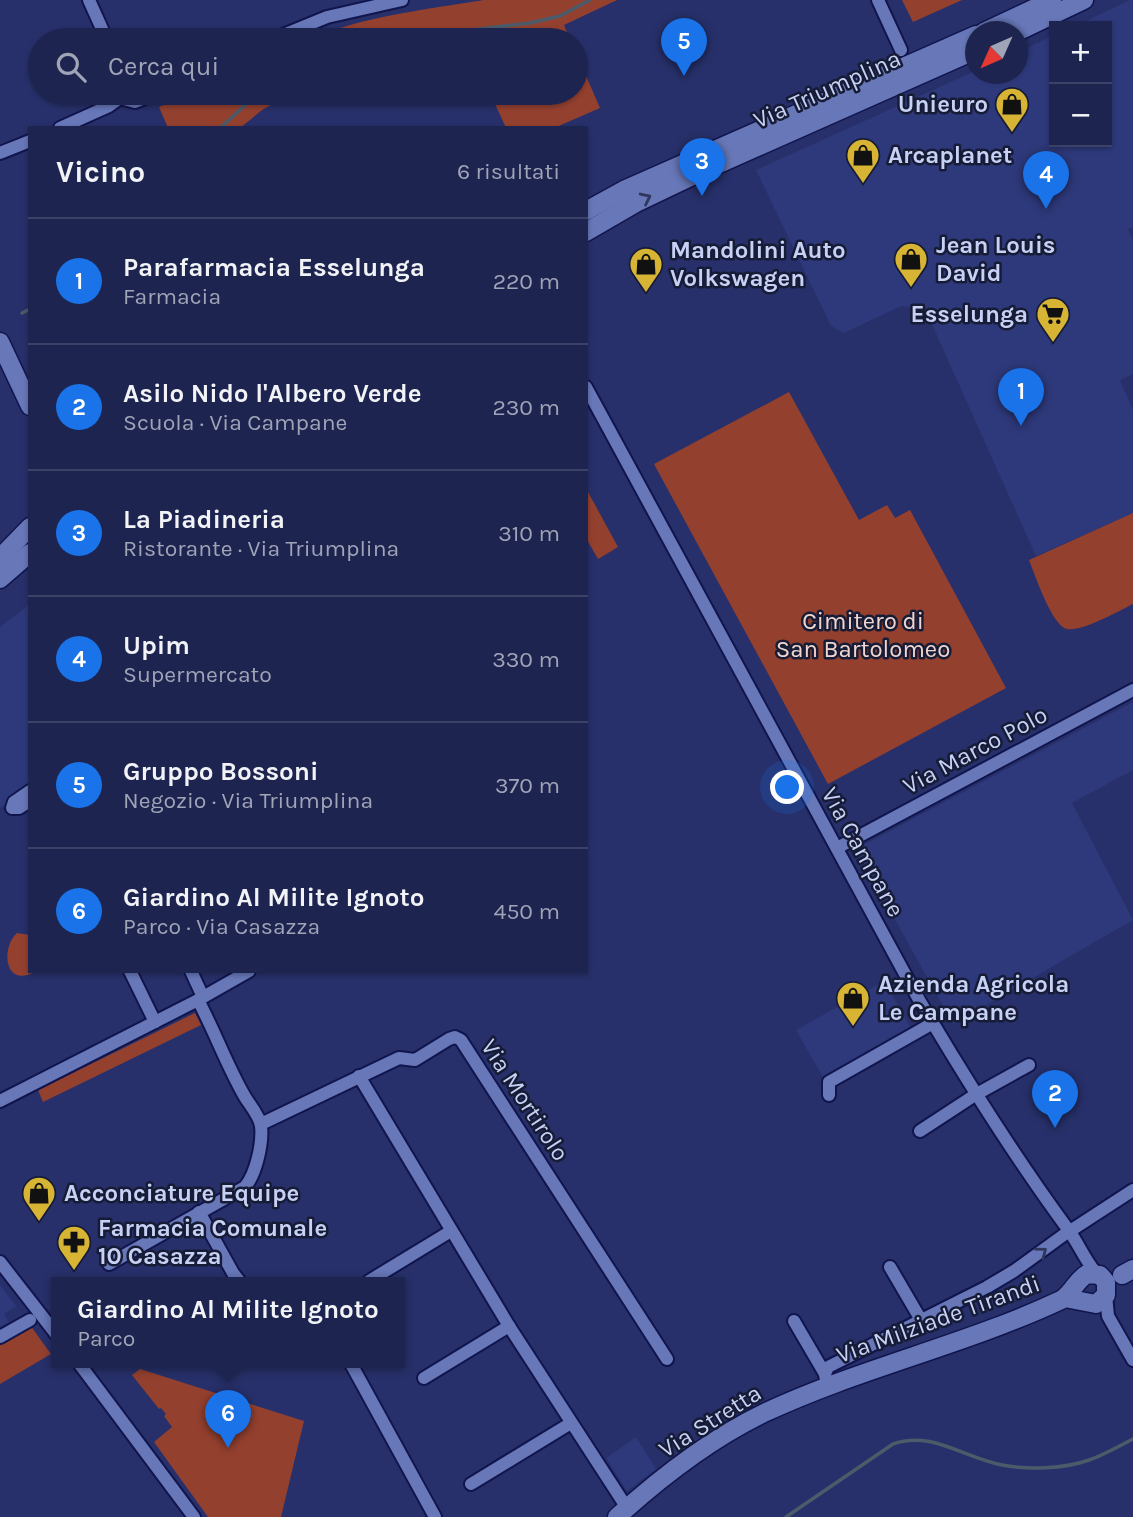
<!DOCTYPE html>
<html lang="it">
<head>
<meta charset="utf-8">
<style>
	:root { --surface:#1d2450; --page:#2a305a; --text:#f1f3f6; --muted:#a0a4b7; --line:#3b4167; --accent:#1a73e8 }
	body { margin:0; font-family:Karla,sans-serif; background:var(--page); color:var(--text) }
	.controls { position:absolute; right:21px; top:21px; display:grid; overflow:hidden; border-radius:0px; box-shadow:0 2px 5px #0004 }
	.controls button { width:63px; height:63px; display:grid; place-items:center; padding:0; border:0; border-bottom:2px solid var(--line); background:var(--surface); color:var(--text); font:35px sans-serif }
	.compass { position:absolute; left:965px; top:21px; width:63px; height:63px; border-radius:50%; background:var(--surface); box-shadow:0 2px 5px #0004; rotate:225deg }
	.you { position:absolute; left:788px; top:788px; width:24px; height:24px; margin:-18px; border:5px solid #fff; border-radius:50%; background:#1a73e8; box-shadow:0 0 0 10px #1a73e833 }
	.badge { display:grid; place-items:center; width:46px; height:46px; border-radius:50%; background:var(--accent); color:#fff; font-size:23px; font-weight:700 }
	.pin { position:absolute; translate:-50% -58px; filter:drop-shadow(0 2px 4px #0008) }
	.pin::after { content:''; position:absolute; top:37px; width:24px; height:21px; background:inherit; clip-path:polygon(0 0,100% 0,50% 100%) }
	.popup { position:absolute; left:51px; top:1277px; width:354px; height:91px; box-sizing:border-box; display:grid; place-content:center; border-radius:0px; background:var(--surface); filter:drop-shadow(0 2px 5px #0005); font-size:23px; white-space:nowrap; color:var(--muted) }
	.popup b { font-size:26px; color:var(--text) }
	.popup::after { content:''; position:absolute; left:50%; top:100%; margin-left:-14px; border:14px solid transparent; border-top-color:var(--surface) }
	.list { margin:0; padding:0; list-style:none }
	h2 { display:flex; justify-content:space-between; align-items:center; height:91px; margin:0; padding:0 28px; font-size:30px }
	h2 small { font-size:23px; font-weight:400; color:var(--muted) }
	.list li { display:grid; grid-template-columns:46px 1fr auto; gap:21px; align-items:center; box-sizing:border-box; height:126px; padding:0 28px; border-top:2px solid var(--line) }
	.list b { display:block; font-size:26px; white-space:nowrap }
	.list p { margin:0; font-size:23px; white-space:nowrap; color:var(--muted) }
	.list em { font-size:23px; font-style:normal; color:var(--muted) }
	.icon { flex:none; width:38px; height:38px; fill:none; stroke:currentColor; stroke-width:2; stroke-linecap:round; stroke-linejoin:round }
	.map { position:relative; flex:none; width:1133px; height:1517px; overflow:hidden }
	.search { position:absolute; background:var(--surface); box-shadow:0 2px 5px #0004; left:28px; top:28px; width:560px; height:77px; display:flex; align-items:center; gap:18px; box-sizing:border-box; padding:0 24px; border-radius:38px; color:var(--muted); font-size:26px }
	.panel { position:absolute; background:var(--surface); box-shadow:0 2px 5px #0004; left:28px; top:126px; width:560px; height:847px; border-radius:0px }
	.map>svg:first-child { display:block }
	.built { fill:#2e397b }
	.green { fill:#94402f }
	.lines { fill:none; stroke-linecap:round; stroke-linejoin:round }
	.stream { stroke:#4c5b69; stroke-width:3.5 }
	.street-casing { stroke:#11154d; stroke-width:16 }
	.secondary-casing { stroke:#11154d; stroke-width:21 }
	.street { stroke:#6777b8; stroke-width:12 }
	.secondary { stroke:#6777b8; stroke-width:18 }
	.oneway { stroke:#2e375d }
	.labels { text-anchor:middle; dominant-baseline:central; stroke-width:5; stroke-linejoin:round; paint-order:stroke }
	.street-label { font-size:24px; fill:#c7d1f5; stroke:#161c36 }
	.poi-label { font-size:24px; font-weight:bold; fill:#c7d1f5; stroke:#161c36; text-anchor:start }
	.park-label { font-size:24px; fill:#f0d5cf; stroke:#161c36 }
</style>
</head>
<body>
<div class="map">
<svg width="1133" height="1517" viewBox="0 0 1133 1517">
	<rect width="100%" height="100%" fill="#27306a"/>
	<g class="built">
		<polygon points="1130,0 1133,0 1133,227 1128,229 1133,240 1133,374 1120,380 1133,410 1133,513 1036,556 925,309 901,306 844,333 831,326 756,170 975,71 976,74 1018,74 1018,52 1054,35 1054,142 1107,142 1107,26 1075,26"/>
		<polygon points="30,604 30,788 0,808 0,627"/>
		<polygon points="1133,702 1133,770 1072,803 1133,920 953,1024 856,849"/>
		<polygon points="884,981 912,1030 824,1079 796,1030"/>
		<polygon points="0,1285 16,1306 4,1314 9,1322 0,1327"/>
		<polygon points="636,1437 656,1469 627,1491 606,1458"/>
	</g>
	<g class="green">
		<path d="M 484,0 L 617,0 L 564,25 L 570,40 L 308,40 C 363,16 424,10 484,0 Z"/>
		<polygon points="902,0 962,0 913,22"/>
		<polygon points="576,53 600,108 554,128 506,128 490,93 576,93"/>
		<polygon points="192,93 292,93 262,110 240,128 168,128 159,107"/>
		<polygon points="789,392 859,520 887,505 895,518 910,510 1006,688 828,784 654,464"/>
		<polygon points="588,492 618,547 598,559 586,538 586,493"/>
		<path d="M 1133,513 L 1133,604 C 1119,611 1082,632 1067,629 C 1052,626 1035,575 1029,560 Z"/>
		<path d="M 17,933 L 30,935 L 30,971 L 36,971 C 5,990 0,948 17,933 Z"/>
		<polygon points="195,1013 201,1025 43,1102 38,1090"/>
		<polygon points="30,1325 51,1354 0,1384 0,1343"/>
		<polygon points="140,1369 304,1421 281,1517 208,1517 154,1442 172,1427 164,1416 166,1414 161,1408 159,1409 132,1375"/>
	</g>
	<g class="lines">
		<g class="stream">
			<polyline points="405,40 420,36 530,23 560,16 590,0"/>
			<polyline points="220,128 251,100 265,93"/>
			<polyline points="22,313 30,309"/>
			<path d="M 786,1517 L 893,1444 C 931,1430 964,1458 1002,1465 C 1027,1470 1064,1469 1089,1460 C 1104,1455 1119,1446 1133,1439"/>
		</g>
		<defs>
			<g id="street">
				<polyline points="89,0 107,40"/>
				<polyline points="878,0 901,50"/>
				<polyline points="271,40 327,17 402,0"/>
				<polyline points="60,128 109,106 120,98 135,102 157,93"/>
				<polyline points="0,153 30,141"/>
				<path d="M 586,387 L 918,998 C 965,1078 1012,1153 1067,1228 C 1078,1242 1084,1259 1096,1273"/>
				<polyline points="30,791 14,802 12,808 19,808 30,801"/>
				<polyline points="837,848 1133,690"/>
				<polyline points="130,971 155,1022"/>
				<polyline points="191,971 203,997"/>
				<polyline points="359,1076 509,1326 627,1508"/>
				<polyline points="829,1095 829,1082 933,1023"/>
				<polyline points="0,1101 198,1000 249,971"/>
				<polyline points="261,1124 399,1058 415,1060 449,1039 455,1037 461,1040 667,1359"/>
				<polyline points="920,1131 975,1095 1029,1065"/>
				<polyline points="199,1212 233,1273 240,1282"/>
				<polyline points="1070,1231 1133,1190"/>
				<polyline points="0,1262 56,1334"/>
				<path d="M 109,1264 L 245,1187 C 256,1174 263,1143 261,1126 C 260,1117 250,1105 245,1097 C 227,1066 215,1032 198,1000"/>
				<polyline points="890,1267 921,1320"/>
				<polyline points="369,1281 451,1231"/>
				<polyline points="1106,1295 1108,1316 1133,1360"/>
				<polyline points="794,1321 825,1374"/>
				<polyline points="0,1337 30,1320"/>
				<polyline points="78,1362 194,1517"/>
				<polyline points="350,1362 435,1517"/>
				<polyline points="424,1378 509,1326"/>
				<polyline points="827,1386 825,1374 828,1367 987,1287 1014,1271 1065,1234"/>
				<polyline points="471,1484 571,1423"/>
			</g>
			<g id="secondary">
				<polyline points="984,32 1052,0"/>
				<polyline points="1017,32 1084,0"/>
				<polyline points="586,211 626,189 976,35"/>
				<polyline points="586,232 636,203 703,171 976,50"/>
				<polyline points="0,342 30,406"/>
				<polyline points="0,558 30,527"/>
				<polyline points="0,579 30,553"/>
				<polyline points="1122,1275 1133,1269"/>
				<path d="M 617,1517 C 661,1477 710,1439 764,1413 C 860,1368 965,1345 1061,1300 C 1072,1294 1076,1280 1087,1274 L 1100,1275 L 1106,1282 L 1106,1295 L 1096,1304 L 1065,1298"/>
			</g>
		</defs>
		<use href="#street" class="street-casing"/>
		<use href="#secondary" class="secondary-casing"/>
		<use href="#street" class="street"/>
		<use href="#secondary" class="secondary"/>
	</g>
	<defs><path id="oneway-chevron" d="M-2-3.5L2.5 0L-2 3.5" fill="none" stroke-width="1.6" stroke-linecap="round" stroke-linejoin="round" transform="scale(1.75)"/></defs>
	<g class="oneway">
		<use href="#oneway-chevron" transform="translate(646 198) rotate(-26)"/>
		<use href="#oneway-chevron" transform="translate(1042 1252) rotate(-37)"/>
	</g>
	<defs>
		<symbol id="shop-pin" viewBox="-11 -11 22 30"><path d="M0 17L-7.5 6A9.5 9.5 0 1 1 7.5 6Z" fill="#d7b434" stroke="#161c36"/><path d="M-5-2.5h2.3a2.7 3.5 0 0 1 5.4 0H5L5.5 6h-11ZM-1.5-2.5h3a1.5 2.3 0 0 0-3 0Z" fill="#111"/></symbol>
		<symbol id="supermarket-pin" viewBox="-11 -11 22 30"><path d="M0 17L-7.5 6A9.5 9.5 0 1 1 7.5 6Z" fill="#d7b434" stroke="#161c36"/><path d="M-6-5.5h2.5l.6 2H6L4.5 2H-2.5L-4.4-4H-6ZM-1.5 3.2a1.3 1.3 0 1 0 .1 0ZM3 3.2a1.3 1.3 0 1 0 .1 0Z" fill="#111"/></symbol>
		<symbol id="pharmacy-pin" viewBox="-11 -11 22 30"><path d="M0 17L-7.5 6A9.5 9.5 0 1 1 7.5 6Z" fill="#d7b434" stroke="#161c36"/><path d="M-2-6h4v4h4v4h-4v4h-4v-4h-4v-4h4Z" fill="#111"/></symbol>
	</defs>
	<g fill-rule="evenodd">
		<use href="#shop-pin" x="993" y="85" width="38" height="52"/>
		<use href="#shop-pin" x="844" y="136" width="38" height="52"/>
		<use href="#shop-pin" x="892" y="240" width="38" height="52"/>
		<use href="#shop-pin" x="627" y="245" width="38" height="52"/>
		<use href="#supermarket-pin" x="1034" y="295" width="38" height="52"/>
		<use href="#shop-pin" x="834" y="979" width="38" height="52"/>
		<use href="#shop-pin" x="20" y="1174" width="38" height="52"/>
		<use href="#pharmacy-pin" x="55" y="1223" width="38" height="52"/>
	</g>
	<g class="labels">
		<g class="street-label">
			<text transform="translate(827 89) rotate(-24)">Via Triumplina</text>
			<text transform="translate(975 750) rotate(-28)">Via Marco Polo</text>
			<text transform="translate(863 852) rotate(61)">Via Campane</text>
			<text transform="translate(525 1100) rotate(57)">Via Mortirolo</text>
			<text transform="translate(938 1319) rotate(-20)">Via Milziade Tirandi</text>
			<text transform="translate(710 1421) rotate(-32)">Via Stretta</text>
		</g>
		<g class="poi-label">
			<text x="988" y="104" text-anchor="end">Unieuro</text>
			<text x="888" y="155">Arcaplanet</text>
			<text x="936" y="245">Jean Louis<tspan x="936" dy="28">David</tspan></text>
			<text x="670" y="250">Mandolini Auto<tspan x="670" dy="28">Volkswagen</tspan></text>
			<text x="1028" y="314" text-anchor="end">Esselunga</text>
			<text x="878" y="984">Azienda Agricola<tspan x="878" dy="28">Le Campane</tspan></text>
			<text x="64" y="1193">Acconciature Equipe</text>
			<text x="98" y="1228">Farmacia Comunale<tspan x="98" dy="28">10 Casazza</tspan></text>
		</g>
		<g class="park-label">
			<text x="863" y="621">Cimitero di<tspan x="863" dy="28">San Bartolomeo</tspan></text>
		</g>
	</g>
</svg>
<div class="controls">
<button>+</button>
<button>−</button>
</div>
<svg class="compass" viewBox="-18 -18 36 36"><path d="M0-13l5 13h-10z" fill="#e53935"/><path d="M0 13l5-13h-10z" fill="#a0a4b7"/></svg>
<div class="you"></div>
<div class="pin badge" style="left:1021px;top:426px">1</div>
<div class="pin badge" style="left:1055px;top:1128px">2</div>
<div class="pin badge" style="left:702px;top:196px">3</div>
<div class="pin badge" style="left:1046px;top:209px">4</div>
<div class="pin badge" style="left:684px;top:76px">5</div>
<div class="pin badge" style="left:228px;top:1448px">6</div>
<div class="popup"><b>Giardino Al Milite Ignoto</b>Parco</div>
<div class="search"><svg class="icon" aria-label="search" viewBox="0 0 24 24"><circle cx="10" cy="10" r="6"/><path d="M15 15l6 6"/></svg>Cerca qui</div>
<section class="panel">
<h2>Vicino<small>6 risultati</small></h2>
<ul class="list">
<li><span class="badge">1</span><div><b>Parafarmacia Esselunga</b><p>Farmacia</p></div><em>220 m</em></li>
<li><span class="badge">2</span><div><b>Asilo Nido l'Albero Verde</b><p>Scuola · Via Campane</p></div><em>230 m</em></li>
<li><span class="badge">3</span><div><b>La Piadineria</b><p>Ristorante · Via Triumplina</p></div><em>310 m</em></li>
<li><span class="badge">4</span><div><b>Upim</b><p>Supermercato</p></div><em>330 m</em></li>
<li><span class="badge">5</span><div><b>Gruppo Bossoni</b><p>Negozio · Via Triumplina</p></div><em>370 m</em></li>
<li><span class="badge">6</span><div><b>Giardino Al Milite Ignoto</b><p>Parco · Via Casazza</p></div><em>450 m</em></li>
</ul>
</section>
</div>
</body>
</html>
